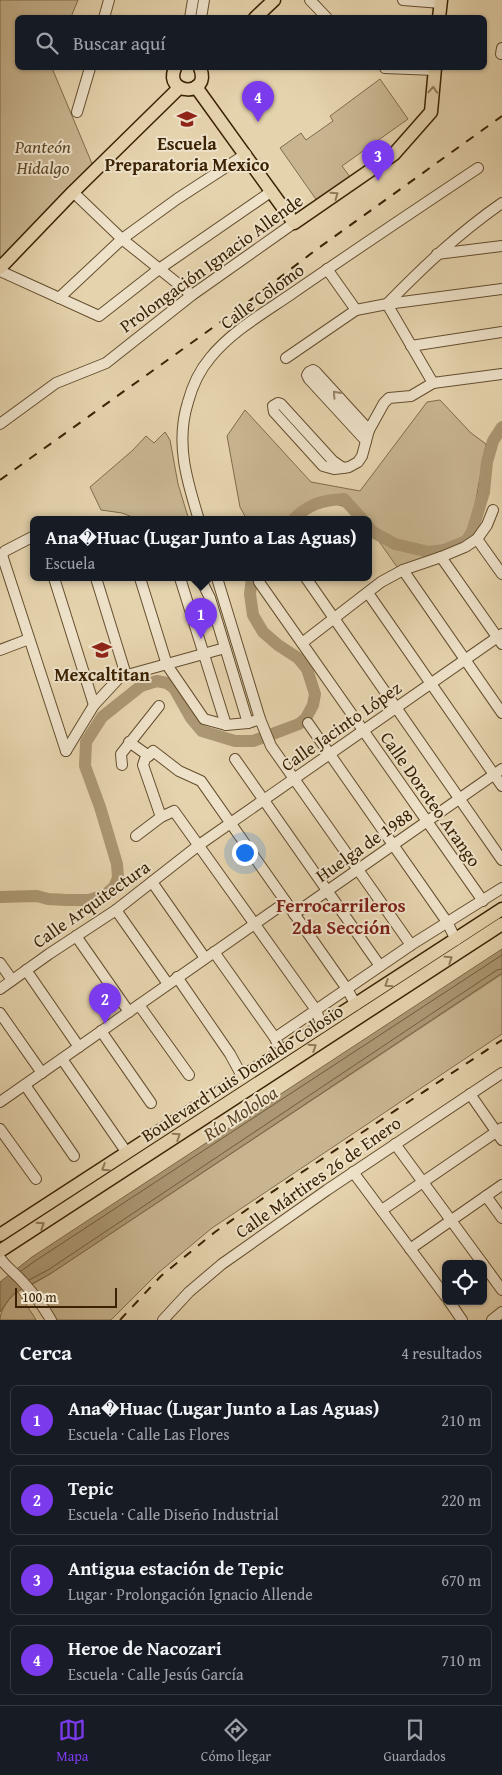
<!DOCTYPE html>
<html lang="es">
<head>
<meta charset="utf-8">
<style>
	:root { --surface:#171b24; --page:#242831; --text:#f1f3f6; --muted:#9ea1a6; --line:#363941; --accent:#7c3aed }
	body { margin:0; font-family:"Gentium Book Plus",serif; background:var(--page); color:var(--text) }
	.controls { position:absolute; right:15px; bottom:15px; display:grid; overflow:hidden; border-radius:8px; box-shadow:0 1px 4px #0004 }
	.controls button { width:45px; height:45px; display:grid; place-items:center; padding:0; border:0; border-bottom:1px solid var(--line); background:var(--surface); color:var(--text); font:25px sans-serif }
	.scale { position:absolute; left:15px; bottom:12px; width:102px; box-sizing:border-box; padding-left:5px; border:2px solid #3a2203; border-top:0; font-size:14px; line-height:18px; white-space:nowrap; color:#3a2203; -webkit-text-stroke:4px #eee2ca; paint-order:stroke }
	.you { position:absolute; left:244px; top:852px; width:18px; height:18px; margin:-12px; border:4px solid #fff; border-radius:50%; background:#1a73e8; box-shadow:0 0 0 8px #1a73e833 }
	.badge { display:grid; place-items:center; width:32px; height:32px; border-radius:50%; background:var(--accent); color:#fff; font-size:16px; font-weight:700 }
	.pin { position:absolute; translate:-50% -41px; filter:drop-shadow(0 1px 2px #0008) }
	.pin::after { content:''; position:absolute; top:26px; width:18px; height:15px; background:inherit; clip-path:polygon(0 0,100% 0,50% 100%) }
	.popup { position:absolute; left:30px; top:516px; width:342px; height:65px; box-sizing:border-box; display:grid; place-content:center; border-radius:8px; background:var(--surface); filter:drop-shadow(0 1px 4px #0005); font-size:16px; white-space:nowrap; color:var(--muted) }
	.popup b { font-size:19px; color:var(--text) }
	.popup::after { content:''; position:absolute; left:50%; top:100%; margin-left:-10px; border:10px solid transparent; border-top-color:var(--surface) }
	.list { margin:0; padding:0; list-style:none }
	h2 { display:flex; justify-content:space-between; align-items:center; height:65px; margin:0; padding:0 20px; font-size:21px }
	h2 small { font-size:16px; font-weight:400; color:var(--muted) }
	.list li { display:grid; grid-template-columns:32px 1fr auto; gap:15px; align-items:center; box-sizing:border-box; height:70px; margin:0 10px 10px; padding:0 10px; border:1px solid var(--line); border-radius:8px }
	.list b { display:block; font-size:19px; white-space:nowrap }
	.list p { margin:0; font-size:16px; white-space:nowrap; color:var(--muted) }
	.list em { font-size:16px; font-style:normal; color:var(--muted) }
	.icon { flex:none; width:28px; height:28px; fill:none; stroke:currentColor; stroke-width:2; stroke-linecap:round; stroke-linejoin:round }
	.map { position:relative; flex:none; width:502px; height:1320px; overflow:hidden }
	.search { position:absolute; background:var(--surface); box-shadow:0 1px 4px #0004; left:15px; right:15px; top:15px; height:55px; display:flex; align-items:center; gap:12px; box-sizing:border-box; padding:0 18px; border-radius:8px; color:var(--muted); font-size:19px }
	.sheet { height:385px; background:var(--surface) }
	nav { display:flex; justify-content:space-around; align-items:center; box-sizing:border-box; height:70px; border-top:1px solid var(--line); background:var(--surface); font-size:14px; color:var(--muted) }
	nav a { display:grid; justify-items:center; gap:2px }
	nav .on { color:var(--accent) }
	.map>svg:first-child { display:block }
	.green { fill:#c8b590; stroke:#816c4a }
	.water { fill:#ab9773; stroke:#7e6846 }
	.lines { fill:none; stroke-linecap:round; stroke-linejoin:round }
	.shore { stroke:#725c3b; stroke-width:1 }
	.river { stroke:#ab9773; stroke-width:12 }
	.minor-casing { stroke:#654e2e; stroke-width:12 }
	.major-casing { stroke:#3a2203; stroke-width:15 }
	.minor { stroke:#eee2ca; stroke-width:10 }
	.major { stroke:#e5d3ad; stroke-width:12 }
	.rail { stroke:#3a2203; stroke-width:2; stroke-dasharray:9 9; stroke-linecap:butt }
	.oneway { stroke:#907a58 }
	.oneway2 { stroke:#948266 }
	.labels { text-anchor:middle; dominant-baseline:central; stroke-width:4; stroke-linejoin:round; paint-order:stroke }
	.poi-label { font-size:18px; font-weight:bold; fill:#3a2203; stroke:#eee2ca }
	.park-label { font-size:18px; font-style:italic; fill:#5e4726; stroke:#eee2ca }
	.street-label { font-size:18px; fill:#3a2203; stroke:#eee2ca }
	.neighbourhood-label { font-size:19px; font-weight:bold; fill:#7a1f14; stroke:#eee2ca }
	.water-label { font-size:19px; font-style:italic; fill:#5c4525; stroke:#eee2ca }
</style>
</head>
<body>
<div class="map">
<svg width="502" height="1320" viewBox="0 0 502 1320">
	<rect width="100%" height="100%" fill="#e5d3ad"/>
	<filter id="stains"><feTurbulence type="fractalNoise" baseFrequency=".004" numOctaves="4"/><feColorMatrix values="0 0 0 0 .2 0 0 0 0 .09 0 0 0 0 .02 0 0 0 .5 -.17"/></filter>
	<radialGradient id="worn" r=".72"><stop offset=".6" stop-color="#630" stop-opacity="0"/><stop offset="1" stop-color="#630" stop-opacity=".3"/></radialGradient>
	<g class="green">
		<polygon points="0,0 78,0 71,17 18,18 18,68 52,68 93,166 0,265"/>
		<polygon points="380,79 408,119 342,166 353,181 320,205 280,148 301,133 306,140 333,121 330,116"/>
		<path d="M 440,400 L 471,433 L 486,444 L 467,550 L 402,574 L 369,527 L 368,520 C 357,520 352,510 342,506 C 327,500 309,510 299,520 L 247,520 L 240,507 L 227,436 L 245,410 L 311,482 L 360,491 L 427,402 Z"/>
		<polygon points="165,432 170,440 178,484 189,520 140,520 122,513 101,510 90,487 133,450 146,436 154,443"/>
		<polygon points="502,974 502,1034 212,1228 158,1273 111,1320 46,1320 26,1288 50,1274"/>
		<path d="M 18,1292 L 35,1318 L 36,1320 L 0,1320 C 0,1310 9,1297 18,1292 Z"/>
	</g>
	<polygon class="water" points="502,949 502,973 50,1274 13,1294 0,1312 0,1282 32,1257"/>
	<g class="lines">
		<g class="shore">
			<polyline points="21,1271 35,1261 502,955"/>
			<polyline points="29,1280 48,1270 497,970 502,969"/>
		</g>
		<g class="river">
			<path d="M 293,520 C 308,504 323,500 344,499 L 363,520"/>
			<polyline points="368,527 373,532 395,544 429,552 444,550 466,541 472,532 484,492 487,462 493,441 502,427"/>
			<polyline points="0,897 37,896 48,899 67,900 89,900 105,895 114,887 118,878 117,864 100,807 85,766 86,742 102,717 141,686 157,681 167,683 174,688 191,718 202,731 235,741 253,741 267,736 299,724 306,718 313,705 315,694 307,669 298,658 278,645 263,632 253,615 250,594 252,578"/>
		</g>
		<defs>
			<g id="minor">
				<polyline points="310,0 327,18"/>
				<polyline points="403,0 441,3"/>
				<polyline points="104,18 109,0"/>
				<polyline points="190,18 193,0"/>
				<polyline points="201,18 204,0"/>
				<polyline points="501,54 502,48"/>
				<polyline points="385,68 435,70"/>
				<polyline points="77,112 90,68"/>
				<polyline points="73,192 122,239 192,295"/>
				<polyline points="437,254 502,246"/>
				<polyline points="327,269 356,310"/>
				<polyline points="0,271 99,316 159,269 272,191"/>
				<polyline points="59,298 122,239 177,199 246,154"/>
				<path d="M 387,304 C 424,266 459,233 502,203"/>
				<polyline points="387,304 433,383"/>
				<polyline points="411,346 502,332"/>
				<polyline points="286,358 356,310 387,304 502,289"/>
				<polygon points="278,403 281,404 333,461 343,468 334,469 323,466 274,412 273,406"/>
				<polyline points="0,424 56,383 106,363 192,295 294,223"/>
				<polyline points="366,441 309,379 307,375 309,372 313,370 316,372 369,430"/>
				<polyline points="343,468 349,467 358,462 362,456 369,430 384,403 389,398 411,396 433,383 502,374"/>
				<path d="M 199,520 C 187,481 175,443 188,402 C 192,387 200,370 210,358 C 231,332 262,314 290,295 C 352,252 415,210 478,168"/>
				<polyline points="34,536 5,551 2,555 66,751"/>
				<polyline points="477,539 502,574"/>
				<polyline points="441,557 502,644"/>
				<polyline points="403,570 502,713"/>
				<polyline points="54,578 94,705"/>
				<polyline points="96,578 126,675"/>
				<polyline points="140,578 167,665 204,719 226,725 248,723 260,719"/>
				<polyline points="180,578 226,725"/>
				<polyline points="197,578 203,584 210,598 248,723"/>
				<polyline points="217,578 260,719 271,746 411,945"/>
				<polyline points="306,578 502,860"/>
				<polyline points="259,582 483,901"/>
				<polyline points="368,593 502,786"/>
				<polyline points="302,643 381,582 403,570 441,557 465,547 477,539 487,525 493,510"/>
				<polyline points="0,650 29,639"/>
				<polyline points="308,723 447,922 456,940"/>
				<polyline points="129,742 149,756"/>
				<polyline points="66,751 94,705 120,677 225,648"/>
				<polyline points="235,759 380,966"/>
				<polyline points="122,765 121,754 159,706"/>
				<polyline points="136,836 161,817"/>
				<polyline points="152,882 205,958"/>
				<polyline points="116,910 168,984"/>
				<polyline points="294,914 502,769"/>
				<polyline points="76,936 129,1012"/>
				<polyline points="214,952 275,1038 277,1043"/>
				<polyline points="0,963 12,980"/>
				<polyline points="26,970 79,1047"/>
				<polyline points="177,977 230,1054 243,1078"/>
				<polyline points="0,989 49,954 116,910 199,845 502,634"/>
				<polyline points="139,1005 189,1075"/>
				<polyline points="0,1013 42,1073"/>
				<polyline points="322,1027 316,1010 174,811 161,817 143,765 145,759 153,751 179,771 201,781 347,989 356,1005"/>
				<polyline points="101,1031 151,1103"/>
				<polyline points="275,1038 411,945 502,888"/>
				<polyline points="62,1059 127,1153"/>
				<polyline points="25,1085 74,1156"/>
				<polyline points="470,1094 502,1140"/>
				<polyline points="0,1102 286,902"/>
				<polyline points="0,1129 36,1179"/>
				<polyline points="395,1144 483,1264"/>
				<polyline points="353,1172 446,1297"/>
				<polyline points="486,1196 502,1218"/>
				<polyline points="382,1210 502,1128"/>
				<polyline points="410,1249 502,1185"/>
				<path d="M 0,1258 C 6,1267 15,1273 22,1281 C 33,1293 43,1306 51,1320"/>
				<polyline points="483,1264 502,1290"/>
				<polyline points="449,1301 462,1320"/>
				<polyline points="163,1320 189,1292 222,1264 327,1190 502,1073"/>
				<polyline points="492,1320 502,1312"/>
			</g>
			<g id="major">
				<polyline points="255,18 274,0"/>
				<polyline points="439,18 441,0"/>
				<path d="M 175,68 C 163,96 212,97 200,68"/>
				<polyline points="196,87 294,223 394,154 431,112 435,68"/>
				<polyline points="0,268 73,192 179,88"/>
				<polyline points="0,1235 502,909"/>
				<polyline points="0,1251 502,924"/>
			</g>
		</defs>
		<use href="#minor" class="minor-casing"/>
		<use href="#major" class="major-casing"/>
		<use href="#minor" class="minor"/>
		<use href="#major" class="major"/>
		<g class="rail">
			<polyline points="0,480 243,306 313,252 502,116"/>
			<polyline points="120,1320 161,1276 215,1232 269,1194 502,1040"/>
		</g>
	</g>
	<defs><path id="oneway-chevron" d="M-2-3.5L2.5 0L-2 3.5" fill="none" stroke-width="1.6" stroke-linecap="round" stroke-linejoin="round" transform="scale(1.25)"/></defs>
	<g class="oneway">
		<use href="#oneway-chevron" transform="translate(433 90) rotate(-86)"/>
		<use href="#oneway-chevron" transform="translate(335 195) rotate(-35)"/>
		<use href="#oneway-chevron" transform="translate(449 959) rotate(-33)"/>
		<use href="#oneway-chevron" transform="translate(388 984) rotate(147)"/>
		<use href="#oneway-chevron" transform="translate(313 1047) rotate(-33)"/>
		<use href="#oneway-chevron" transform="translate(177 1136) rotate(-33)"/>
		<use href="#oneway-chevron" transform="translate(105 1168) rotate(147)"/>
		<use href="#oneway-chevron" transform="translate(41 1225) rotate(-33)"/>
	</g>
	<use class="oneway2" href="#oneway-chevron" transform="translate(336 394) rotate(-132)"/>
	<defs>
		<symbol id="university-bare" viewBox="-9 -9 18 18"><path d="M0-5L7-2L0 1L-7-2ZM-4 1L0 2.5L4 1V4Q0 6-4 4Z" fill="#8f2418" stroke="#eee2ca" stroke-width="2.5" paint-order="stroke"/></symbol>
		<symbol id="school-bare" viewBox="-9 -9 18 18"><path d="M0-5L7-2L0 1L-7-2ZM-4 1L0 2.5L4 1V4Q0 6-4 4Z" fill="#8f2418" stroke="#eee2ca" stroke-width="2.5" paint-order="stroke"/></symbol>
	</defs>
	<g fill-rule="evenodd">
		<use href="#university-bare" x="173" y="105" width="28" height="28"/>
		<use href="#school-bare" x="88" y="636" width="28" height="28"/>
	</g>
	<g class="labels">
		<g class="poi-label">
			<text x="187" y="143">Escuela<tspan x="187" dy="21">Preparatoria Mexico</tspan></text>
			<text x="102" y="674">Mexcaltitan</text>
		</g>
		<g class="park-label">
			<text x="43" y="146">Panteón<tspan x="43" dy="21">Hidalgo</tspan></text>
		</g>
		<g class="street-label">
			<text transform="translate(211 263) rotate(-36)">Prolongación Ignacio Allende</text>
			<text transform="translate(262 296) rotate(-36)">Calle Colomo</text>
			<text transform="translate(341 726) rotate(-35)">Calle Jacinto López</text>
			<text transform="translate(431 799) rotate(55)">Calle Doroteo Arango</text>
			<text transform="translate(364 845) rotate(-35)">Huelga de 1988</text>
			<text transform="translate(91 904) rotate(-35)">Calle Arquitectura</text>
			<text transform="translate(242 1073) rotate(-33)">Boulevard Luis Donaldo Colosio</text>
			<text transform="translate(318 1177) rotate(-35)">Calle Mártires 26 de Enero</text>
		</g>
		<g class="neighbourhood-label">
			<text x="341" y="905">Ferrocarrileros<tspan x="341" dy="22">2da Sección</tspan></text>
		</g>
		<g class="water-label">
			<text transform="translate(240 1113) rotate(-33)">Río Mololoa</text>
		</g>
	</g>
	<rect width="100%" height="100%" filter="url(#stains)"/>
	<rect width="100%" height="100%" fill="url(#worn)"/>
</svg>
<div class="controls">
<button><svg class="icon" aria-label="locate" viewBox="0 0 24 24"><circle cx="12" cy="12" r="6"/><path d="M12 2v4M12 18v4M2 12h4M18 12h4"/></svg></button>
</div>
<div class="scale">100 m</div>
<div class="you"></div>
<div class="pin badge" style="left:201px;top:639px">1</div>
<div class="popup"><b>Ana�Huac (Lugar Junto a Las Aguas)</b>Escuela</div>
<div class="pin badge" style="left:105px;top:1024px">2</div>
<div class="pin badge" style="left:378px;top:181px">3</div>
<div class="pin badge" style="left:258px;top:122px">4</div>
<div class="search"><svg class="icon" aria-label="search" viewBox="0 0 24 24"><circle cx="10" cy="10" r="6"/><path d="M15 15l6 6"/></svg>Buscar aquí</div>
</div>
<section class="sheet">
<h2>Cerca<small>4 resultados</small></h2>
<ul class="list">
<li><span class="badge">1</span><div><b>Ana�Huac (Lugar Junto a Las Aguas)</b><p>Escuela · Calle Las Flores</p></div><em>210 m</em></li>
<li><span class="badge">2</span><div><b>Tepic</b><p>Escuela · Calle Diseño Industrial</p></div><em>220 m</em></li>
<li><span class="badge">3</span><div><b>Antigua estación de Tepic</b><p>Lugar · Prolongación Ignacio Allende</p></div><em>670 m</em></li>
<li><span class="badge">4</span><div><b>Heroe de Nacozari</b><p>Escuela · Calle Jesús García</p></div><em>710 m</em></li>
</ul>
</section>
<nav>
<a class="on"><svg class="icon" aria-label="map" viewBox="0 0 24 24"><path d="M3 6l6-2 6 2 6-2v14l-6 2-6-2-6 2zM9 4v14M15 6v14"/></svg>Mapa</a>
<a><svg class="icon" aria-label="directions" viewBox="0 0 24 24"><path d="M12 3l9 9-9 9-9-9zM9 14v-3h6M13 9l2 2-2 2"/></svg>Cómo llegar</a>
<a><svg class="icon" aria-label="saved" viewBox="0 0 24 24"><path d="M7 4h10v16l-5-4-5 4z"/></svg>Guardados</a>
</nav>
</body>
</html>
